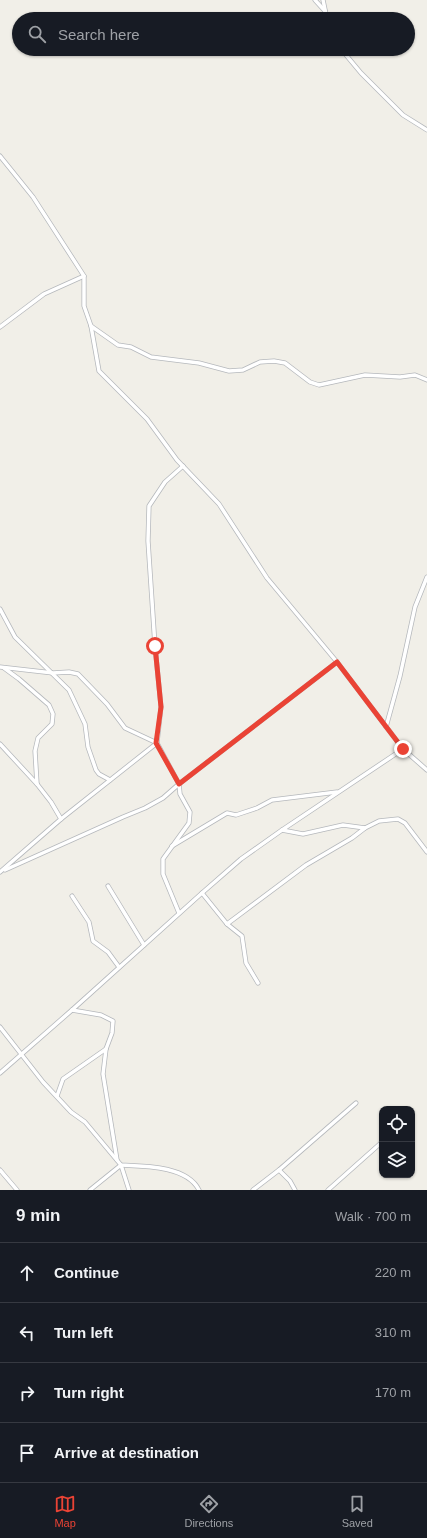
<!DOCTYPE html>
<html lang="en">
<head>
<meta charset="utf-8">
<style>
	:root { --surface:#171b24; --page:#20242c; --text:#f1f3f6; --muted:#9ea1a6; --line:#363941; --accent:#ea4335 }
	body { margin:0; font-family:Arial,sans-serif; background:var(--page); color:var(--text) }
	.controls { position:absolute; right:12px; bottom:12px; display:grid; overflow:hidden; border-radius:8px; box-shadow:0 1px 3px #0004 }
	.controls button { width:36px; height:36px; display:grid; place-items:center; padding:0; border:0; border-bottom:1px solid var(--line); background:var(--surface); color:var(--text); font:20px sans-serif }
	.stop { position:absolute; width:12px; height:12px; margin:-9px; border:3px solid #ea4335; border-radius:50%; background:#fff }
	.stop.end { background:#ea4335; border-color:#fff; box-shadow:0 1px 4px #0008 }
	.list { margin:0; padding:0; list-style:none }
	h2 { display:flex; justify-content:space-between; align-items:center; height:52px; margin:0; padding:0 16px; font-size:17px }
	h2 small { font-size:13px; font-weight:400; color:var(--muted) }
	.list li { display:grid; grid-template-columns:26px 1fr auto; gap:12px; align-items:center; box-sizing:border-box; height:60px; padding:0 16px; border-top:1px solid var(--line) }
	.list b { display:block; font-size:15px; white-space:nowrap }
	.list em { font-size:13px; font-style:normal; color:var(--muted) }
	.icon { flex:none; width:22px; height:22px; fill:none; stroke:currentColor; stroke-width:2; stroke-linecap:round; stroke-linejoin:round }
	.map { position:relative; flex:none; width:427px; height:1190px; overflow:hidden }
	.search { position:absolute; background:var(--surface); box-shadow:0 1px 3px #0004; left:12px; right:12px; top:12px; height:44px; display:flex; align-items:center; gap:10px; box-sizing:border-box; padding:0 14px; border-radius:22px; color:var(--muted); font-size:15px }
	.sheet { height:292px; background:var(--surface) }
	nav { display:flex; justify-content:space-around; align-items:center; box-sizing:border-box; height:56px; border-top:1px solid var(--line); background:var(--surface); font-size:11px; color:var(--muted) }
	nav a { display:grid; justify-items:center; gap:2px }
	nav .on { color:var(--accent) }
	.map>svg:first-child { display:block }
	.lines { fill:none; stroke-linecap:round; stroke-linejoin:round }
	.street-casing { stroke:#b5b8bc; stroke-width:5 }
	.street { stroke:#fff; stroke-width:3.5 }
	.route { stroke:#ea4335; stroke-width:5 }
</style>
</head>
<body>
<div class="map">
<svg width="427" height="1190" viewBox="0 0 427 1190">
	<rect width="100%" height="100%" fill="#f1efe8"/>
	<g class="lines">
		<defs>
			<g id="street">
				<polyline points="315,0 325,11"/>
				<polyline points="323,0 327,19"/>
				<polyline points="341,49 361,73 403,115 427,130"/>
				<polyline points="0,156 33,197 84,276 84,306 91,326 99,371 147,419 177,460 219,504 267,578 337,662 403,749 427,770"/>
				<polyline points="91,326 118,345 131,347 151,357 199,363 229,371 243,370 260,362 274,361 285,363 310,382 319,385 365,375 400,377 415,375 427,380"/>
				<polyline points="0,327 44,294 84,276"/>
				<polyline points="0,609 15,637 69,690 85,724 88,747 96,770 99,774 110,780"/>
				<polyline points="0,667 53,673 69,672 78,674 107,704 125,728 157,743 161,707 155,646 148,541 149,506 165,482 183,466"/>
				<polyline points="4,668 19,679 49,705 53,714 52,724 38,738 35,751 37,784 51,802 61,819"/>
				<polyline points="386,727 400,676 415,607 427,577"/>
				<polyline points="0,744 37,784"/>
				<polyline points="179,784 180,794 190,812 189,823 163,859 163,874 179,913"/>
				<polyline points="282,830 303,834 343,825 365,828 379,821 398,819 405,823 427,852"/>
				<polyline points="172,846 227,813 236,815 257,808 272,800 337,792"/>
				<polyline points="5,870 123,817 145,808 163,798 179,784"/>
				<polyline points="0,872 61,819 157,743 179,784 337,662"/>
				<polyline points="108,886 144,945"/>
				<polyline points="202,893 227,924 242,936 246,963 258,983"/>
				<polyline points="72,896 89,922 93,941 108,952 119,967"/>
				<polyline points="227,924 306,865 352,838 365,828"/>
				<polyline points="72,1010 101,1015 113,1021 112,1033 106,1049 103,1074 117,1160"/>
				<path d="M 0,1027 L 43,1082 L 71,1112 L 85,1122 L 121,1165 C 145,1166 187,1166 199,1190"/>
				<polyline points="0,1073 72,1010 202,893 241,859 282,830 403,749"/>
				<polyline points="57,1096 63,1079 106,1049"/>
				<polyline points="0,1170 17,1190"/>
				<polyline points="279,1170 356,1103"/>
				<polyline points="90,1190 121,1165 129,1190"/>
				<polyline points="253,1190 279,1170 290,1181 295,1190"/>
				<polyline points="328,1190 382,1142"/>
			</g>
		</defs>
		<use href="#street" class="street-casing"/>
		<use href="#street" class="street"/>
	</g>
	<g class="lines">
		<polyline class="route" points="155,646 161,707 156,743 179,784 337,662 403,749"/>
	</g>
</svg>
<div class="controls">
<button><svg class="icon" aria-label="locate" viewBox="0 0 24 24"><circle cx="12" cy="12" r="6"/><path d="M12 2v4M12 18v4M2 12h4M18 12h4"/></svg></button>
<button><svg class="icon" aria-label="layers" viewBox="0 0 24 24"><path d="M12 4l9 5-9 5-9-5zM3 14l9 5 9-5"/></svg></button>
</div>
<div class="stop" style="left:155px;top:646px"></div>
<div class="stop end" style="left:403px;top:749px"></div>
<div class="search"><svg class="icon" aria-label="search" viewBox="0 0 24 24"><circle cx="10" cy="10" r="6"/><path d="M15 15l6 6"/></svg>Search here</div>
</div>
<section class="sheet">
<h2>9 min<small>Walk · 700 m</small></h2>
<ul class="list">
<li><svg class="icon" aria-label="ahead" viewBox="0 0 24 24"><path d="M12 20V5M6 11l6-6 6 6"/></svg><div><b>Continue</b></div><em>220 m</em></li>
<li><svg class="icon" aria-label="left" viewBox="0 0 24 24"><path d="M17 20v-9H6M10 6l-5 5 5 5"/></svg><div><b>Turn left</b></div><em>310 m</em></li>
<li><svg class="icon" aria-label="right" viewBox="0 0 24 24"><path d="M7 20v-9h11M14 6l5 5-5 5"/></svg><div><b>Turn right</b></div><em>170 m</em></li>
<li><svg class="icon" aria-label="arrive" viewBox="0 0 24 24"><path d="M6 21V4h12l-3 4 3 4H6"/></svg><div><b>Arrive at destination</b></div></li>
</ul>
</section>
<nav>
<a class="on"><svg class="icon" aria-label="map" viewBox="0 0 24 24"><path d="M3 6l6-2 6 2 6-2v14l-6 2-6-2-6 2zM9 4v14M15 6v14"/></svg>Map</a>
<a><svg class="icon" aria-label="directions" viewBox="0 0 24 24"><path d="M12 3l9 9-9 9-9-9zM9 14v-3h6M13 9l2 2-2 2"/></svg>Directions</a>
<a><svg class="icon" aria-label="saved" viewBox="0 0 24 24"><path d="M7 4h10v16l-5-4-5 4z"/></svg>Saved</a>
</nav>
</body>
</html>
